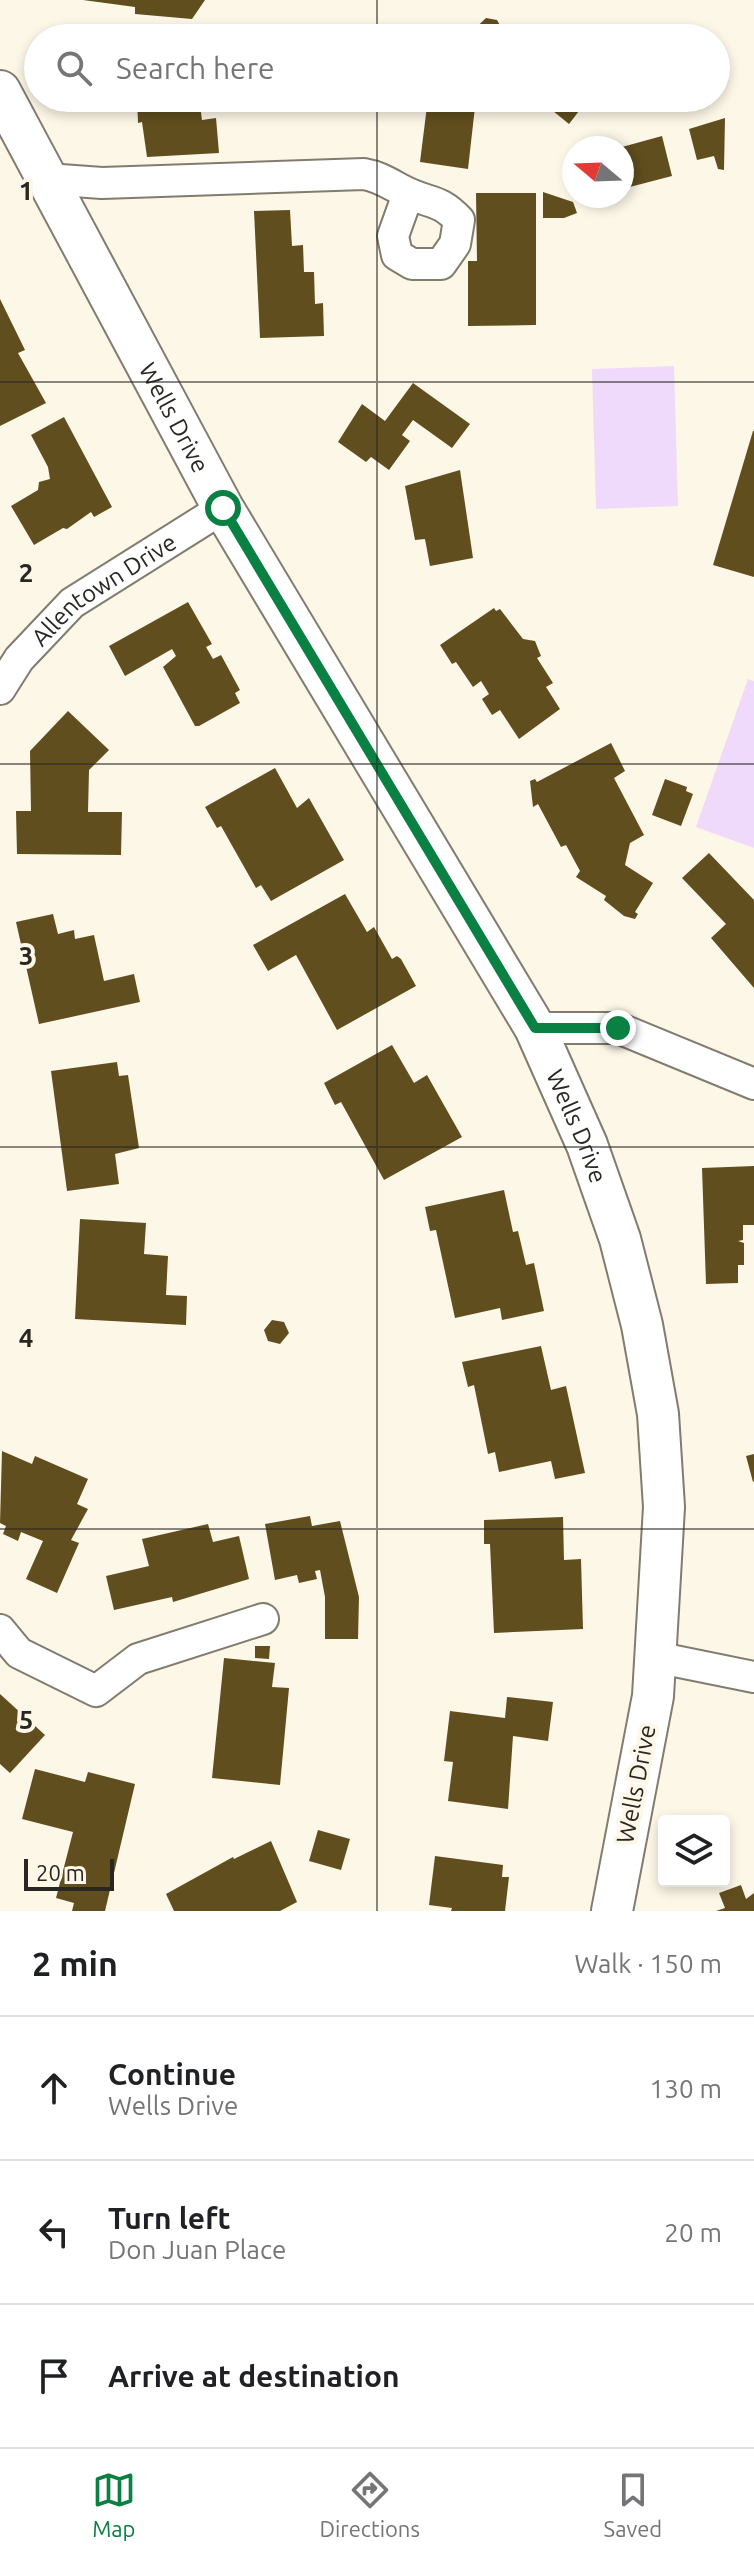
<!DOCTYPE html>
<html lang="en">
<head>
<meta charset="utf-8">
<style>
	:root { --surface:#fff; --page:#f2f2f2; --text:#202124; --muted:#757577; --line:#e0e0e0; --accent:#0b8043 }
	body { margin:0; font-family:Ubuntu,sans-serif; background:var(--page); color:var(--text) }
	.controls { position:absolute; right:24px; bottom:24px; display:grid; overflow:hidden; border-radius:8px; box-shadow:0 4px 12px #0003 }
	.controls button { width:72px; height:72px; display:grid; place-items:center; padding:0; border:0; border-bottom:2px solid var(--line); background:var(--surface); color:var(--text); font:40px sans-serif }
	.compass { position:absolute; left:562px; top:136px; width:72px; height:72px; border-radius:50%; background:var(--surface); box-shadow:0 4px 12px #0003; rotate:289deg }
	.scale { position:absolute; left:24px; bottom:20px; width:90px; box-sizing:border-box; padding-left:8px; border:4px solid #2a2722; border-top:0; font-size:22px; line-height:28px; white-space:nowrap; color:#2a2722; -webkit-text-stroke:6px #fdf7e8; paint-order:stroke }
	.stop { position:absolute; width:24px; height:24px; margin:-18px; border:6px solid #0b8043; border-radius:50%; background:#fff }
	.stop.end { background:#0b8043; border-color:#fff; box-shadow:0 2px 8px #0008 }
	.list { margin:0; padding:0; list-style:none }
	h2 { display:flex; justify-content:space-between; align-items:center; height:104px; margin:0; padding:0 32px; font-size:34px }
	h2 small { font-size:26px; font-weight:400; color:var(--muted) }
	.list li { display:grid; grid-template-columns:52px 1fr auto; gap:24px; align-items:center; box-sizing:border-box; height:144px; padding:0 32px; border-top:2px solid var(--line) }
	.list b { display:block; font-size:30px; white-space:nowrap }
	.list p { margin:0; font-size:26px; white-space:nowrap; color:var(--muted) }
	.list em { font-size:26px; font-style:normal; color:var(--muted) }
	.icon { flex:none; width:44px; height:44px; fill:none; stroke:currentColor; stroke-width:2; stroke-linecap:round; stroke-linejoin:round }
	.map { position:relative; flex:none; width:754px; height:1911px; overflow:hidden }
	.search { position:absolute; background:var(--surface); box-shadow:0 4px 12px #0003; left:24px; right:24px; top:24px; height:88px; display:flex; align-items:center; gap:20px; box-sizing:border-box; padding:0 28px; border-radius:44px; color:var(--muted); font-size:30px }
	.sheet { height:536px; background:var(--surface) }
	nav { display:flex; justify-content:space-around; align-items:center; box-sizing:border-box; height:112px; border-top:2px solid var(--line); background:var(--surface); font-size:22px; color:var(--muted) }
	nav a { display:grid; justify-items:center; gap:4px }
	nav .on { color:var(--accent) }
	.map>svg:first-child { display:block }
	.green { fill:#efdafb }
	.building { fill:#614e1f }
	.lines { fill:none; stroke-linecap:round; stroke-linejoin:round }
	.minor-casing { stroke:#827c6f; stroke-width:34 }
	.major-casing { stroke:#827c6f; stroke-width:44 }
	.minor { stroke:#fff; stroke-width:30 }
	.major { stroke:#fff; stroke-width:40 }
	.route { stroke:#0b8043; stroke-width:10 }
	.grid { fill:none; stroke:#2a2722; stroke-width:2; stroke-opacity:0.55 }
	.labels { text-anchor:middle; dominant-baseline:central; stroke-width:8; stroke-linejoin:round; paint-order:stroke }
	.street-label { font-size:24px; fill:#2a2722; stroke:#fdf7e8 }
	.grid-label { font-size:26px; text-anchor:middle; font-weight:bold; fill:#2a2722; stroke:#fdf7e8; stroke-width:8; stroke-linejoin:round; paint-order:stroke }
</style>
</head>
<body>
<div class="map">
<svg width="754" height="1911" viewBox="0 0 754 1911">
	<rect width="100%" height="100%" fill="#fdf7e8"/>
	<g class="green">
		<polygon points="674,366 678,506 596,509 592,369"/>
		<polygon points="748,679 754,681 754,848 696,827"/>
	</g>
	<g class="building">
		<polygon points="83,0 205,0 192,19 135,14 135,7"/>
		<polygon points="486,18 497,20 507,38 465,38"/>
		<polygon points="132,29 133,38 98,38 98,34"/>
		<polygon points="270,31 270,38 256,38 256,32"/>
		<rect x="275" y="31" width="15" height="7"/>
		<polygon points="137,98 199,98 202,120 216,118 219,153 147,157 142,122 138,123"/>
		<polygon points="428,98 476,98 468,169 420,162"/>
		<polygon points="537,98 589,98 569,124"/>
		<polygon points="725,118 724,170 718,169 714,156 697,160 689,129"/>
		<polygon points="662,136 672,176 622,189 622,147"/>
		<polygon points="543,192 573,202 577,213 564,218 543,218"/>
		<polygon points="476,193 536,193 536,325 468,326 468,261 477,261"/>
		<polygon points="290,210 292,246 303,245 304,272 314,272 315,304 323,303 324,336 260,338 254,211"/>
		<polygon points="0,299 25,350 18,353 46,403 0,426"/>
		<polygon points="413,383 470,424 452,448 413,420 402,435 410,441 389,470 371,457 366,462 338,442 362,404 385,421"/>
		<polygon points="64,417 112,507 94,517 91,512 67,529 63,528 34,545 11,506 38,490 39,482 50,479 48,467 31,435"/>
		<polygon points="753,431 754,431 754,577 713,565"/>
		<polygon points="460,470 473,558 430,566 425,539 415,540 405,486"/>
		<polygon points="188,602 212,644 206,647 213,659 221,655 240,690 235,693 240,703 199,726 195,726 163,667 176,656 172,649 125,676 109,646"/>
		<polygon points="494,608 496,611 500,609 523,639 535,641 541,656 537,658 553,683 546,687 560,709 519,739 500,710 492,715 482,699 489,694 481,681 473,687 456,662 452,664 440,645"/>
		<polygon points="68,711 109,750 89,770 88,812 122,812 121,855 17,854 16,811 31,811 30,751"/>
		<polygon points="611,743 625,771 614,778 644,835 630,843 625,865 653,883 635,912 638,914 635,919 624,916 604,900 606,896 576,877 580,871 566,845 561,847 538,804 533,807 530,781 535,779 537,782"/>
		<polygon points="275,768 297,808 309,798 344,860 271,901 261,885 256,888 221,826 217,828 205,807"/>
		<polygon points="665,779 687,787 686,791 693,794 681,826 652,815"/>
		<polygon points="709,853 754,900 754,988 711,938 726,924 682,878"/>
		<polygon points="345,894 367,932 374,927 392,959 397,956 401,959 416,986 337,1030 296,955 268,971 253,945"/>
		<polygon points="53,914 58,934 74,930 75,939 94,935 104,981 134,974 140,1002 39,1024 16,922"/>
		<polygon points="392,1045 414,1083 427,1075 462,1137 384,1180 341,1102 335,1105 324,1083"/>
		<polygon points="117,1062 119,1076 128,1075 139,1148 115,1154 119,1184 67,1191 51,1071"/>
		<polygon points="754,1166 754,1225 743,1225 743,1240 738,1241 744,1243 744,1265 738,1265 738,1283 706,1284 702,1168"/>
		<polygon points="504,1190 513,1232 518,1231 526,1265 534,1263 544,1311 502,1320 500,1308 455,1318 436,1230 430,1231 425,1207"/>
		<polygon points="80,1219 146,1223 144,1254 168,1256 166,1295 187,1296 186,1325 75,1319"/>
		<polygon points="272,1320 284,1322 289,1333 280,1344 268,1341 264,1330"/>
		<polygon points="541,1346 551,1390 566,1386 585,1473 555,1479 551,1461 499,1472 495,1452 488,1454 474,1385 468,1387 462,1362"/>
		<polygon points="2,1451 32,1464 35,1456 88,1479 77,1504 88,1509 71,1540 79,1543 57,1593 26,1579 43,1541 21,1532 18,1541 3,1534 6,1526 0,1523"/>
		<polygon points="754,1454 754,1481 753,1482 746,1456"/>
		<polygon points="310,1516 312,1526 340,1521 359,1597 358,1639 325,1639 325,1597 320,1570 315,1571 317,1579 299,1583 297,1575 275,1580 265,1524"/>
		<polygon points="563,1517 564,1560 581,1559 583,1629 494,1633 490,1544 484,1544 484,1520"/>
		<polygon points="208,1524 213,1542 239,1536 249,1579 173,1602 172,1597 114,1610 106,1576 149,1566 142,1539"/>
		<polygon points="255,1646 270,1646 269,1659 255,1658"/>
		<polygon points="224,1658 275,1663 272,1687 289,1688 280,1785 212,1778"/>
		<polygon points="0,1694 45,1735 10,1773 0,1764"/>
		<polygon points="507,1697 553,1702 548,1741 513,1736 508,1809 448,1801 453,1762 444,1761 450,1711 505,1718"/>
		<polygon points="35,1769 85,1782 88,1772 135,1784 105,1911 72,1911 74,1903 56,1898 73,1832 22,1819"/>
		<polygon points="318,1830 350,1839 341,1870 309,1861"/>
		<polygon points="271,1841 297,1902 280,1911 174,1911 166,1894 233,1857 234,1859"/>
		<polygon points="435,1856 503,1865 502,1877 509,1877 505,1911 451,1911 452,1908 429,1905"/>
		<polygon points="741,1885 746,1899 754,1893 754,1911 716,1911 725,1908 719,1893"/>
	</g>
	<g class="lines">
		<defs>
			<g id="minor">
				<path d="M 47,179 L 102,183 L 364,174 C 382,177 394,187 410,194 C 433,204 440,200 459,220 L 455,244 L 441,264 L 412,264 L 397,255 L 393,236 L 408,194"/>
				<path id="s1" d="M 0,689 L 19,659 L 72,603 L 223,508"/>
				<polyline points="535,1028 618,1028 754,1084"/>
				<polyline points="0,1630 19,1653 96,1691 138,1659 263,1619"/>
				<polyline points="655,1657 754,1677"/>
			</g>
			<g id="major">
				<path id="s2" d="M 0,91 L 223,508 L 535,1028 L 587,1145 L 620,1239 L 642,1325 L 658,1414 L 664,1507 L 653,1696 L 612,1911"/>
			</g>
		</defs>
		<use href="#minor" class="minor-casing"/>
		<use href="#major" class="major-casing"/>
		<use href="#minor" class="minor"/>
		<use href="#major" class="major"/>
	</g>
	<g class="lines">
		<polyline class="route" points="223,508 535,1028 618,1028"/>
	</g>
	<path class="grid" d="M 377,0 L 377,38M 377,98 L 377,1911M 0,382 L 754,382M 0,764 L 754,764M 0,1147 L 754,1147M 0,1529 L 754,1529"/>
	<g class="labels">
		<g class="street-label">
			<text stroke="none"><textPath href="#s2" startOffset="370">Wells Drive</textPath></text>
			<text stroke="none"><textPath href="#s1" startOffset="146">Allentown Drive</textPath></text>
			<text stroke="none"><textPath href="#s2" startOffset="1186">Wells Drive</textPath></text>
			<text transform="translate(636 1784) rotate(-79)">Wells Drive</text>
		</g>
	</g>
	<g class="grid-label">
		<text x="26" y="200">1</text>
		<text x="26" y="582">2</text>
		<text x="26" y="965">3</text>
		<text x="26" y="1347">4</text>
		<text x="26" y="1729">5</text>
	</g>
</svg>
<div class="controls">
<button><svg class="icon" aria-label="layers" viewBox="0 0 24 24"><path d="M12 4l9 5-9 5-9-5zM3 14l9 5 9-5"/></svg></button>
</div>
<svg class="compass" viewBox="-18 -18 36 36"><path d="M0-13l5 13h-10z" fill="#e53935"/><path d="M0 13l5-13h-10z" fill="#757577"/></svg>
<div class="scale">20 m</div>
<div class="stop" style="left:223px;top:508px"></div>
<div class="stop end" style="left:618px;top:1028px"></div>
<div class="search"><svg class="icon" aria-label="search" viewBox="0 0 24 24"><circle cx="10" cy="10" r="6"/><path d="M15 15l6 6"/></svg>Search here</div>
</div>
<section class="sheet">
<h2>2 min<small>Walk · 150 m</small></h2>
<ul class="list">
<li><svg class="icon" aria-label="ahead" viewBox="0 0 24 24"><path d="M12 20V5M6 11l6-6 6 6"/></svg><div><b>Continue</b><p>Wells Drive</p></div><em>130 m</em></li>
<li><svg class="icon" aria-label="left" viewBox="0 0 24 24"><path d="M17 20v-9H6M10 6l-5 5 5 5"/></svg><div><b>Turn left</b><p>Don Juan Place</p></div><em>20 m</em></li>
<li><svg class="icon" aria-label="arrive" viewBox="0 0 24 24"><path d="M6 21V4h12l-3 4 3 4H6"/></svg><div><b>Arrive at destination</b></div></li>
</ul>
</section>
<nav>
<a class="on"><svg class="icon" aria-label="map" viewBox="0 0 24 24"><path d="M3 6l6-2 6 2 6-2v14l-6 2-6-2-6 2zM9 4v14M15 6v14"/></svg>Map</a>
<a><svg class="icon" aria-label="directions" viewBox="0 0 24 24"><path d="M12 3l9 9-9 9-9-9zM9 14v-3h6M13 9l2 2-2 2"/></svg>Directions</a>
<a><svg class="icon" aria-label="saved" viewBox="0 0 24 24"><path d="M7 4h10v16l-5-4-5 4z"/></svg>Saved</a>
</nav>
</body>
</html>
